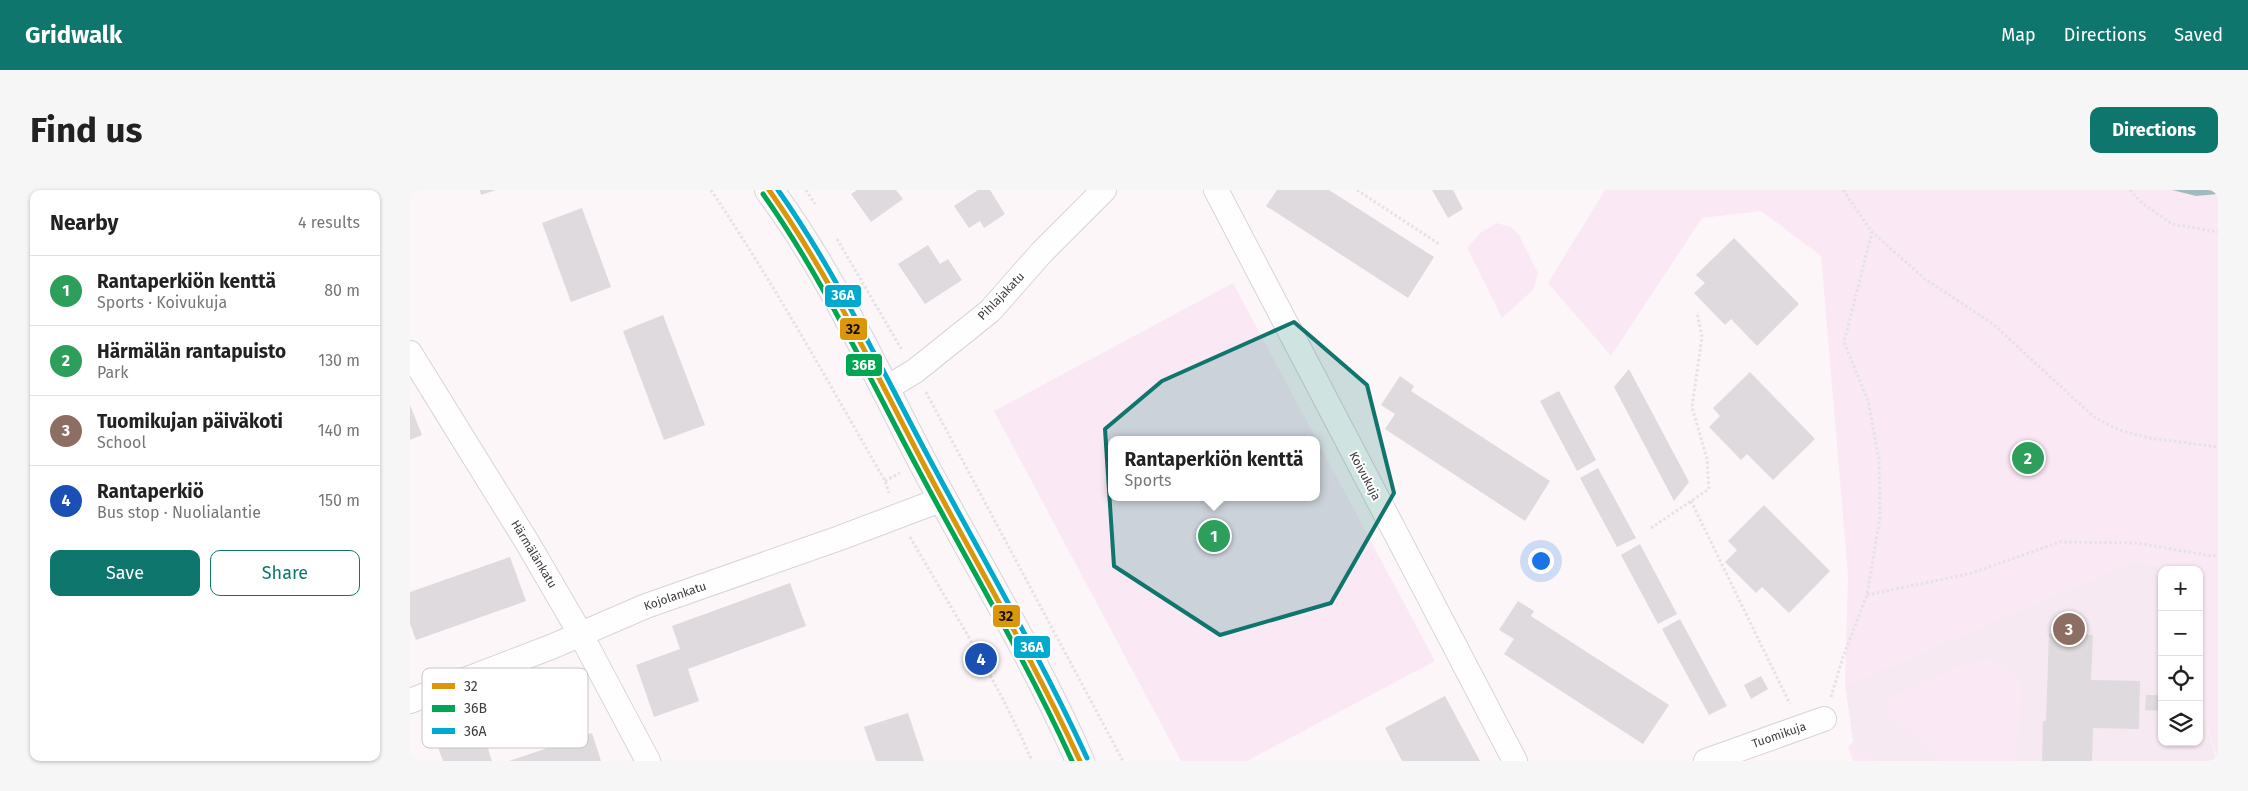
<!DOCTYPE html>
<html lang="en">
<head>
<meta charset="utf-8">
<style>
	:root { --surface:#fff; --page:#f6f6f6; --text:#222; --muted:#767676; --line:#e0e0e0; --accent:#0f766e }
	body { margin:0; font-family:"Fira Sans",sans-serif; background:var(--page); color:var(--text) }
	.controls { position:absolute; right:15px; bottom:15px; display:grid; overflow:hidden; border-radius:10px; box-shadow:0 1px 4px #0004 }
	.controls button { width:45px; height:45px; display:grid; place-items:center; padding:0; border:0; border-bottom:1px solid var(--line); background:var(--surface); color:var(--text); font:25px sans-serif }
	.you { position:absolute; left:1130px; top:370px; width:18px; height:18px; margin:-12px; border:4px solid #fff; border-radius:50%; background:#1a73e8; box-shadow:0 0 0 8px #1a73e833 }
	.badge { display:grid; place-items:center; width:32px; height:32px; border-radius:50%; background:var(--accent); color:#fff; font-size:16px; font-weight:700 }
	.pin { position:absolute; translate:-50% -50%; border:2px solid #fff; box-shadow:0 1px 5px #0006 }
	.popup { position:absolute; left:698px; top:246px; width:212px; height:65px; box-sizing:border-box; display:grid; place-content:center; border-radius:10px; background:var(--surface); filter:drop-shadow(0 1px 4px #0005); font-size:16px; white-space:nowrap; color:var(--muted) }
	.popup b { font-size:19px; color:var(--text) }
	.popup::after { content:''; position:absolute; left:50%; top:100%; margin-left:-10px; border:10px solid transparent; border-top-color:var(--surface) }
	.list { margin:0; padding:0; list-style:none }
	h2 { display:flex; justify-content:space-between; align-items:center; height:65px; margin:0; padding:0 20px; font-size:21px }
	h2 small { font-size:16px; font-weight:400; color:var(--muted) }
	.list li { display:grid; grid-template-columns:32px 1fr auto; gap:15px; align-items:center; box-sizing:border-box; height:70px; padding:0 20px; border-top:1px solid var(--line) }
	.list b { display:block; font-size:19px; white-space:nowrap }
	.list p { margin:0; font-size:16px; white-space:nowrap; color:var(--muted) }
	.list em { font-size:16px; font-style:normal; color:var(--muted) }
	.actions { display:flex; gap:10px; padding:15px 20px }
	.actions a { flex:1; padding:11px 0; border:1px solid var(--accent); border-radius:10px; text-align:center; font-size:18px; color:var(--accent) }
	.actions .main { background:var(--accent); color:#fff }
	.icon { flex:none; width:28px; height:28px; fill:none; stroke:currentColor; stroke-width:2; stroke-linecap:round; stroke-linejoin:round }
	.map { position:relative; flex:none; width:1808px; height:571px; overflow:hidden; border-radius:10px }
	header { display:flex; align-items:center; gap:30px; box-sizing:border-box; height:70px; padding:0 25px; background:var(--accent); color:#fff }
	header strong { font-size:24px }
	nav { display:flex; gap:28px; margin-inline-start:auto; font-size:18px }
	.intro { display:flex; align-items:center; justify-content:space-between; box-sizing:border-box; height:120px; padding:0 30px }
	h1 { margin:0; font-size:35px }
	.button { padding:12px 22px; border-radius:10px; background:var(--accent); color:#fff; font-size:18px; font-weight:700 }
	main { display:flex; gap:30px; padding:0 30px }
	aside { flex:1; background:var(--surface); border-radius:10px; box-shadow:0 1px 4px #0004 }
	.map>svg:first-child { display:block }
	.built { fill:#f6e9f1 }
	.green { fill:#fae9f4; fill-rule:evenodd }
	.water { fill:#a1bac0 }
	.building { fill:#dfdadd }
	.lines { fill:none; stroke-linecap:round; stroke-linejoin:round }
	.street-casing { stroke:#d9d4d7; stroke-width:26 }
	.secondary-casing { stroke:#d9d4d7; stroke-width:30 }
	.path { stroke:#e4e2e4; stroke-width:3; stroke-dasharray:2.5 2.5; stroke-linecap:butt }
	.street { stroke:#fffefe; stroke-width:24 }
	.secondary { stroke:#fcf9fb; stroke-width:28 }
	.bus-1-casing { stroke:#fff; stroke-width:9 }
	.bus-2-casing { stroke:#fff; stroke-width:9 }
	.bus-3-casing { stroke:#fff; stroke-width:9 }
	.bus-1 { stroke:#dc9609; stroke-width:5 }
	.bus-2 { stroke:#00a651; stroke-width:5 }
	.bus-3 { stroke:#00a9ce; stroke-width:5 }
	.marked { fill:#0f766e; fill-opacity:0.2; stroke:#0f766e; stroke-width:4; stroke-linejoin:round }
	.labels { text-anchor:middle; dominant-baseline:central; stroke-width:4; stroke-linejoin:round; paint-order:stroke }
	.street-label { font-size:12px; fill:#403b3e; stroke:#fff }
	.key { fill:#fff; stroke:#c6c4c5; stroke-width:1 }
	.key-label { font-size:14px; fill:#403b3e }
	.line-badge { stroke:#fff; stroke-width:2 }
	.badge-label { font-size:14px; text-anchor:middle; font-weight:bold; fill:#fff }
	.pale-badge-label { font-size:14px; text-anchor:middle; font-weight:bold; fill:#111 }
</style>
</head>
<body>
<header>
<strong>Gridwalk</strong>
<nav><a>Map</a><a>Directions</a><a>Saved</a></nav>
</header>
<div class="intro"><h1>Find us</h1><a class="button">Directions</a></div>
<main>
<aside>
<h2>Nearby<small>4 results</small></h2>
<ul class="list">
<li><span class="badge" style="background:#2e9e5b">1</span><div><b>Rantaperkiön kenttä</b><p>Sports · Koivukuja</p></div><em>80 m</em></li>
<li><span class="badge" style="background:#2e9e5b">2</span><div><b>Härmälän rantapuisto</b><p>Park</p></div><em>130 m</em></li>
<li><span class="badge" style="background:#8d6e63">3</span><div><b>Tuomikujan päiväkoti</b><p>School</p></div><em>140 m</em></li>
<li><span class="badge" style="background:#1a4fb4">4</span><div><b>Rantaperkiö</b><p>Bus stop · Nuolialantie</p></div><em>150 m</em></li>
</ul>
<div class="actions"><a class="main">Save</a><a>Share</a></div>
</aside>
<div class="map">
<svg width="1808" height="571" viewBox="0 0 1808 571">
	<rect width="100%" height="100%" fill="#fcf6f9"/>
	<polygon class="built" points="1726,370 1750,376 1752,382 1752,552 1789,552 1789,511 1807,571 1446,571 1435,495"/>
	<g class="green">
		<polygon points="1195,0 1762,0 1786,6 1808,4 1808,571 1789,511 1789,380 1752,380 1752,382 1750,376 1726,370 1435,495 1438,385 1411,66 1351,21 1292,28 1201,166 1138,93"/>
		<polygon points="1087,33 1101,37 1109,45 1128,83 1124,99 1092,128 1057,58 1070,43"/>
		<path d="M 823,93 L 1025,471 L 837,571 L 771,571 L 584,221 ZM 702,250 L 906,250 L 906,307 L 702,307 Z"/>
		<polygon points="1578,469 1599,478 1611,494 1607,560 1603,571 1533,571 1479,525 1476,515 1483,506 1550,476"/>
		<polygon points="1442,552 1465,571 1443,571 1438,557"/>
	</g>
	<polygon class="water" points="1762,0 1808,0 1808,4 1786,6"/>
	<g class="building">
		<polygon points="70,0 86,0 71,5"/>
		<polygon points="447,0 486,0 493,9 461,32 441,4"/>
		<polygon points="568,0 580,0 595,24 574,38 570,31 559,38 544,16"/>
		<polygon points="867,0 919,0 1024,67 998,108 856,16"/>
		<polygon points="1022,0 1043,0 1053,19 1038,28"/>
		<polygon points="172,18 201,97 161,112 132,33"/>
		<polygon points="1324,48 1389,114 1347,156 1321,129 1315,135 1284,103 1295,93 1286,85"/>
		<polygon points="518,55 530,74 538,69 552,90 515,114 488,74"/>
		<polygon points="253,125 295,235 254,250 213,141"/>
		<polygon points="1219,179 1279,292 1264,311 1204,197"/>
		<polygon points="1340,182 1405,249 1363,290 1337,264 1331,270 1299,237 1310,226 1303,218"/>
		<polygon points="990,186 1004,196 1001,201 1140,291 1115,331 975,239 985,224 971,215"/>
		<polygon points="1149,201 1186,270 1167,281 1130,211"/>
		<polygon points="0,215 12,245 0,250"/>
		<polygon points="1188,278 1226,348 1207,357 1170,288"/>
		<polygon points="1354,315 1420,381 1379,423 1352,397 1346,403 1315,372 1327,360 1318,351"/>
		<polygon points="1230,354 1267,424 1248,434 1211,365"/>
		<polygon points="100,367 116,411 6,450 0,434 0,402"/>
		<polygon points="380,393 396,436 278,479 289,511 244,527 226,475 270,459 262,436"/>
		<polygon points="1108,411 1124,421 1121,426 1259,515 1233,554 1094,464 1104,449 1089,440"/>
		<polygon points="1270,429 1317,516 1299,525 1252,439"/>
		<polygon points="1639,443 1683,445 1681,490 1730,491 1729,539 1683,538 1682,571 1632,571 1633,531 1636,531"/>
		<polygon points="570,454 577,466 573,469 566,456"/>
		<polygon points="1351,486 1358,499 1341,509 1334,495"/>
		<polygon points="1736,505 1748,505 1748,521 1735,520"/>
		<polygon points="1035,506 1070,571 992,571 975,538"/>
		<polygon points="498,523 514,571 466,571 454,537"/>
		<polygon points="71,537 82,571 33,571 26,552"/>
		<polygon points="182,543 191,571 99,571"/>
	</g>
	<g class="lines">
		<defs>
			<g id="street">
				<polyline points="806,0 1105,571"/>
				<polyline points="0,163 117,352 170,443 238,571"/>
				<polyline points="475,199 505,181 580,121 632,62 694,0"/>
				<polyline points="0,511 141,457 236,416 427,349 533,309"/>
				<polyline points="1296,571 1414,529"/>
			</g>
			<path id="secondary" d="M 359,0 C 420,81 466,183 513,273 C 566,372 625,468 670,571"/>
		</defs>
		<use href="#street" class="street-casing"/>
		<use href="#secondary" class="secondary-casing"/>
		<g class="path">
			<path d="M 301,0 C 364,94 419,193 475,291 L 479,303"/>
			<polyline points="396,0 405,14"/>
			<polyline points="947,0 1029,54"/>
			<polyline points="1433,0 1462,42 1515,89 1583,134 1684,227 1709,240 1739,248 1808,257"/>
			<polyline points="1720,0 1732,13 1762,34 1808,42"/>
			<polyline points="427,49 492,160"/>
			<polyline points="516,202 713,571"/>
			<polyline points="475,291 490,283"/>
			<polyline points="1281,311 1380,514"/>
			<polyline points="1241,338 1299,299 1297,269 1282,217 1292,147 1287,122"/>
			<path d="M 500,347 C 542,420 589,493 622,571"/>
			<polyline points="1457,405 1562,383 1650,352 1727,353 1802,366 1808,365"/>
			<polyline points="1421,507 1433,467 1457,405 1470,327 1469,270 1458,211 1434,152 1462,42"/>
		</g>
		<use href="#street" class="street"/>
		<use href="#secondary" class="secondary"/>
		<defs>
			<path id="bus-1" d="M 359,0 C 420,86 464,180 513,273 C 566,373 623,469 670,571"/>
			<path id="bus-2" d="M 353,4 C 414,90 457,184 507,277 C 559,375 616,470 662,571"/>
			<path id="bus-3" d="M 368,0 C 428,85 471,179 520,270 C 573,369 630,466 677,568"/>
		</defs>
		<use href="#bus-1" class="bus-1-casing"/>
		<use href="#bus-2" class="bus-2-casing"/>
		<use href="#bus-3" class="bus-3-casing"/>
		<use href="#bus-1" class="bus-1"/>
		<use href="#bus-2" class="bus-2"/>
		<use href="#bus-3" class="bus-3"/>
	</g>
	<path class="marked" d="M 884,132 L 957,195 L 984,303 L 921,413 L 810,445 L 704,376 L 695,239 L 752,191 Z"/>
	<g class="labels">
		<g class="street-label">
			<text transform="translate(591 106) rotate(-46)">Pihlajakatu</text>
			<text transform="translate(955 286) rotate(62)">Koivukuja</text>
			<text transform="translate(124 364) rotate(59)">Härmälänkatu</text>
			<text transform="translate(265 406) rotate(-19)">Kojolankatu</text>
			<text transform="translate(1369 545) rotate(-19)">Tuomikuja</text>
		</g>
	</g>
	<rect x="12" y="478" width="166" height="80" rx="8" class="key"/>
	<rect x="22" y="493" width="23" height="6" fill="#dc9609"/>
	<rect x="22" y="515" width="23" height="7" fill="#00a651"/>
	<rect x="22" y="538" width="23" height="6" fill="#00a9ce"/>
	<g class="key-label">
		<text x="54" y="501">32</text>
		<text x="54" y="523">36B</text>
		<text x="54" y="546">36A</text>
	</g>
	<g class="line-badge">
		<rect x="414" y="94" width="38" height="24" rx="5" fill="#00a9ce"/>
		<rect x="429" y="127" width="29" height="24" rx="5" fill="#dc9609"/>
		<rect x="435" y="163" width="38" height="24" rx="5" fill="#00a651"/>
		<rect x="582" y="414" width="29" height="24" rx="5" fill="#dc9609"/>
		<rect x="603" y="445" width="38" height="24" rx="5" fill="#00a9ce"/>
	</g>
	<g class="badge-label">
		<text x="433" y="110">36A</text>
		<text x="454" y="180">36B</text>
		<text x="622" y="462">36A</text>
	</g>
	<g class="pale-badge-label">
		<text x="443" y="144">32</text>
		<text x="596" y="431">32</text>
	</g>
</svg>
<div class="controls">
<button>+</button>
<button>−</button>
<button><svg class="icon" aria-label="locate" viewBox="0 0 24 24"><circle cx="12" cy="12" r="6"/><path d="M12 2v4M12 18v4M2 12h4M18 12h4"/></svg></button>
<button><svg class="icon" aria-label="layers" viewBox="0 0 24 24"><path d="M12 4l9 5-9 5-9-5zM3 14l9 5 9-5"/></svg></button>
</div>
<div class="you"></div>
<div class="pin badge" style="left:804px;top:346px;background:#2e9e5b">1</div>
<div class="popup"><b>Rantaperkiön kenttä</b>Sports</div>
<div class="pin badge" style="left:1618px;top:268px;background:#2e9e5b">2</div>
<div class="pin badge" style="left:1659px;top:439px;background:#8d6e63">3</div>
<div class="pin badge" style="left:571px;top:469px;background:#1a4fb4">4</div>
</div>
</main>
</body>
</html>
